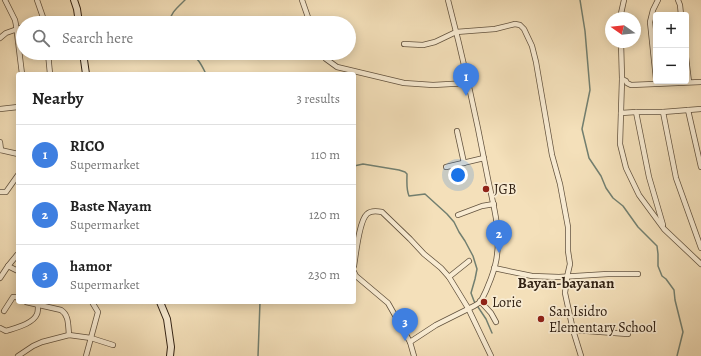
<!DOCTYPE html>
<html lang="en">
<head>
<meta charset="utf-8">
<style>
	:root { --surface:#fff; --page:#f6f6f6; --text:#222; --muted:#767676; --line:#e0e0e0; --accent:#8f2418 }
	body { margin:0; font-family:Alegreya,serif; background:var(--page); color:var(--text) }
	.controls { position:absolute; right:12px; top:12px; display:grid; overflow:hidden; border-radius:4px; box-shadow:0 2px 10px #0003 }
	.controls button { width:36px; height:36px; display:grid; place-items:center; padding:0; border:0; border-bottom:1px solid var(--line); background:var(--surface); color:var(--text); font:20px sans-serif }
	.compass { position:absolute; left:605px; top:12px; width:36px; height:36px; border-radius:50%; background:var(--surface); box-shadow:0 2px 10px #0003; rotate:284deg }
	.you { position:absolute; left:458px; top:175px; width:14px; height:14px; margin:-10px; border:3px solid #fff; border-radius:50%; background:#1a73e8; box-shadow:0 0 0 6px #1a73e833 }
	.badge { display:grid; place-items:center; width:26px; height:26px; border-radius:50%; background:var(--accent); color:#fff; font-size:13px; font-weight:700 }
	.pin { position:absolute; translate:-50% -33px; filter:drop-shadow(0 1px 2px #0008) }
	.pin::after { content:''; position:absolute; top:21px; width:14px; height:12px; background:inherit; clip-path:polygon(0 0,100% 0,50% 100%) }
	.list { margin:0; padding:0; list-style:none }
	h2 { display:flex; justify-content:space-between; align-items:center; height:52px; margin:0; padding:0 16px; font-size:17px }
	h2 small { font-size:13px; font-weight:400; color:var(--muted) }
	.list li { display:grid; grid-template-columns:26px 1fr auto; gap:12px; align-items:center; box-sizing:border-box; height:60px; padding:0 16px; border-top:1px solid var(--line) }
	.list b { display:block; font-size:15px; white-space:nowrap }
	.list p { margin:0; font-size:13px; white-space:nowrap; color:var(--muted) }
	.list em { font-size:13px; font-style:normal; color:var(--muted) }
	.icon { flex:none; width:22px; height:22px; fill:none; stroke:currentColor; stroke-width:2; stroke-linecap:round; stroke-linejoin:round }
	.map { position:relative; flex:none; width:701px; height:356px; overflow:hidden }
	.search { position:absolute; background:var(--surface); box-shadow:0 2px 10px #0003; left:16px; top:16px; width:340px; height:44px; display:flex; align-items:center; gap:10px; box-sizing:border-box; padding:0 14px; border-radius:22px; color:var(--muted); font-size:15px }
	.panel { position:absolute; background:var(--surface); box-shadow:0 2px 10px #0003; left:16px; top:72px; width:340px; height:232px; border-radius:4px }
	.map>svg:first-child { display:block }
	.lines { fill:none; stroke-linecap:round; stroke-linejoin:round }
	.stream { stroke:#727f70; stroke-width:1.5 }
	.street-casing { stroke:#62523e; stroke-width:6 }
	.secondary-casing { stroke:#322214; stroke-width:8 }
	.street { stroke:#f8ebd2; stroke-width:4.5 }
	.secondary { stroke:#f8ebd2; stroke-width:6 }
	.poi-dot { fill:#8f2418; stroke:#f8ebd2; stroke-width:1.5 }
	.labels { text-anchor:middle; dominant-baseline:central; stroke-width:3.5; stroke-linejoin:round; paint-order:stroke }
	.poi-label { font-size:14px; fill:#322214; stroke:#f8ebd2; text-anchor:start }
	.neighbourhood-label { font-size:15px; font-weight:bold; fill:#322214; stroke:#f8ebd2 }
</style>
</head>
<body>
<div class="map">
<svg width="701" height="356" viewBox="0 0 701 356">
	<rect width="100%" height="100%" fill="#f4e0ba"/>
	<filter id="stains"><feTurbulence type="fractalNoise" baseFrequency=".005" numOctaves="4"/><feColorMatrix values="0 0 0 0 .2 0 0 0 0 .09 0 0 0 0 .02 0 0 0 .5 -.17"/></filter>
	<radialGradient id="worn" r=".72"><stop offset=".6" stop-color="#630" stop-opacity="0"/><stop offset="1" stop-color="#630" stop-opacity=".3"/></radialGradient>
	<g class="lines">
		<g class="stream">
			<polyline points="580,0 585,31 590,90 582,129 589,158 601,176 606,188 613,198 623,206 638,227 657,246 658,254 658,266 662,276 666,279 674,290 675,300 683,332 677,356"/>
			<path d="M 169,23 C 170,13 178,7 185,0"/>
			<path d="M 189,53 C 198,57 202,66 206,74"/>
			<path d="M 354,166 L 363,164 L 399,170 L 405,172 L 407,174 C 407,181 406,189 409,196 L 425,194 L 447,214 L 454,222 L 459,232 L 465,241 L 473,256 L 477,269 L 475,279 L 471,293 L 474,301 L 486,319 L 492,333"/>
			<polyline points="258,356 260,302"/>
		</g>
		<defs>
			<g id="street">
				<polyline points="5,0 15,20 16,25 22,74"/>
				<polyline points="37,0 45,23"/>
				<polyline points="302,0 310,23"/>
				<polyline points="678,0 680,5 681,15"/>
				<polyline points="620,18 624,0"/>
				<polyline points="37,23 45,21"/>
				<polyline points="0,38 6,33 23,27"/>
				<polyline points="621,42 622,79 626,81 627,83 631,85 701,82"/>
				<polyline points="404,44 423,45 435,42 456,32 495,29 515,24 520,25 524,29 532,46 536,62 552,155 560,184 568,227 568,251 570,264 567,277 565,293 573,330 581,356"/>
				<polyline points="48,53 50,74"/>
				<polyline points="321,53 326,59 337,67 404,83 433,85 468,83"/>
				<polyline points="686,57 689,82"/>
				<polyline points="622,79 620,144 626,168 639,195 664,229 701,264"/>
				<polyline points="656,79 650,22 653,10 658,0"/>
				<polyline points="0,109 18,107"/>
				<polyline points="688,110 701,167"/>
				<polyline points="636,112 649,177 663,225"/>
				<polyline points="663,112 676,178 701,248"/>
				<polyline points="621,113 636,112 663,112 701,109"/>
				<polyline points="457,131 464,163"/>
				<polyline points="0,142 1,150"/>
				<polyline points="0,150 18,154"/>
				<polyline points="446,167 484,158"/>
				<polyline points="0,192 6,192 18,175"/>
				<polyline points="458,215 482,206 494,204"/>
				<polyline points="8,266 18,271"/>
				<path d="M 354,266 C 356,254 359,221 367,214 C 371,210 377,211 382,212 L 410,239 L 424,254 L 441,268 L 449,277 L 468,308 L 491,356"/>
				<polyline points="494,268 532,276 559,277 608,274 638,274"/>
				<polyline points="354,272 356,276 388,303 405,333 410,342"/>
				<polyline points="449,277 469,261"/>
				<polyline points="0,278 8,266 17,255"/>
				<polyline points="480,301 491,313 496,322"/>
				<path d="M 26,302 L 61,310 C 69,315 68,325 69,335"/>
				<polyline points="4,311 13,297 16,297 18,298"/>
				<path d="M 0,328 L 6,331 C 15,328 33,324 37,314 C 38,312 38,308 38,305"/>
				<polyline points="573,330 628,334"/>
				<polyline points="18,356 33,346 42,342 69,335 91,338 113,345"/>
				<polyline points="86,356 98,312 92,302"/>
				<path d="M 414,356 L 410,342 L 436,325 L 474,306 C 476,305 479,303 481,301 C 487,290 496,268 497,255 C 501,228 492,201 487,174 C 476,116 463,57 448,0"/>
			</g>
			<g id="secondary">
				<polyline points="74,0 77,9 79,23"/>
				<polyline points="83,53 86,74"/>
				<polyline points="160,302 167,319 171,347 170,356"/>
			</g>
		</defs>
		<use href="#street" class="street-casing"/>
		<use href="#secondary" class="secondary-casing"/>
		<use href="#street" class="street"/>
		<use href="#secondary" class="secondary"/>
	</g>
	<g class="poi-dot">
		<circle cx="486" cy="189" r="4"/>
		<circle cx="484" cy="302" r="4"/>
		<circle cx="541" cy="319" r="4"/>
	</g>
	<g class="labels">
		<g class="poi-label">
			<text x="494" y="189">JGB</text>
			<text x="492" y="302">Lorie</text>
			<text x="549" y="311">San Isidro<tspan x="549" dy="16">Elementary School</tspan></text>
		</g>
		<g class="neighbourhood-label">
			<text x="566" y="283">Bayan-bayanan</text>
		</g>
	</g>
	<rect width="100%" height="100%" filter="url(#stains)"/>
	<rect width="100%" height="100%" fill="url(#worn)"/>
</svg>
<div class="controls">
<button>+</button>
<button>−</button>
</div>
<svg class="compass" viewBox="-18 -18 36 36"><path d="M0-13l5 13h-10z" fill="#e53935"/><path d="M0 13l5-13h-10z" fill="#767676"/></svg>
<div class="you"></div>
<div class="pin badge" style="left:466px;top:96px;background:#3f7fe0">1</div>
<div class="pin badge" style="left:499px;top:253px;background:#3f7fe0">2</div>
<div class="pin badge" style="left:405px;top:341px;background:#3f7fe0">3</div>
<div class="search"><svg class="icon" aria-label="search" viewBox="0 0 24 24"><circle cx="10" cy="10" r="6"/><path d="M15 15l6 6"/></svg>Search here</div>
<section class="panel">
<h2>Nearby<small>3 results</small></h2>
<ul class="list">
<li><span class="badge" style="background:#3f7fe0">1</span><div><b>RICO</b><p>Supermarket</p></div><em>110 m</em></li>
<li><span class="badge" style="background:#3f7fe0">2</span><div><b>Baste Nayam</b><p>Supermarket</p></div><em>120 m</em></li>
<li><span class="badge" style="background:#3f7fe0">3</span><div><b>hamor</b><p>Supermarket</p></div><em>230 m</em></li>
</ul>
</section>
</div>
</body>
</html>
